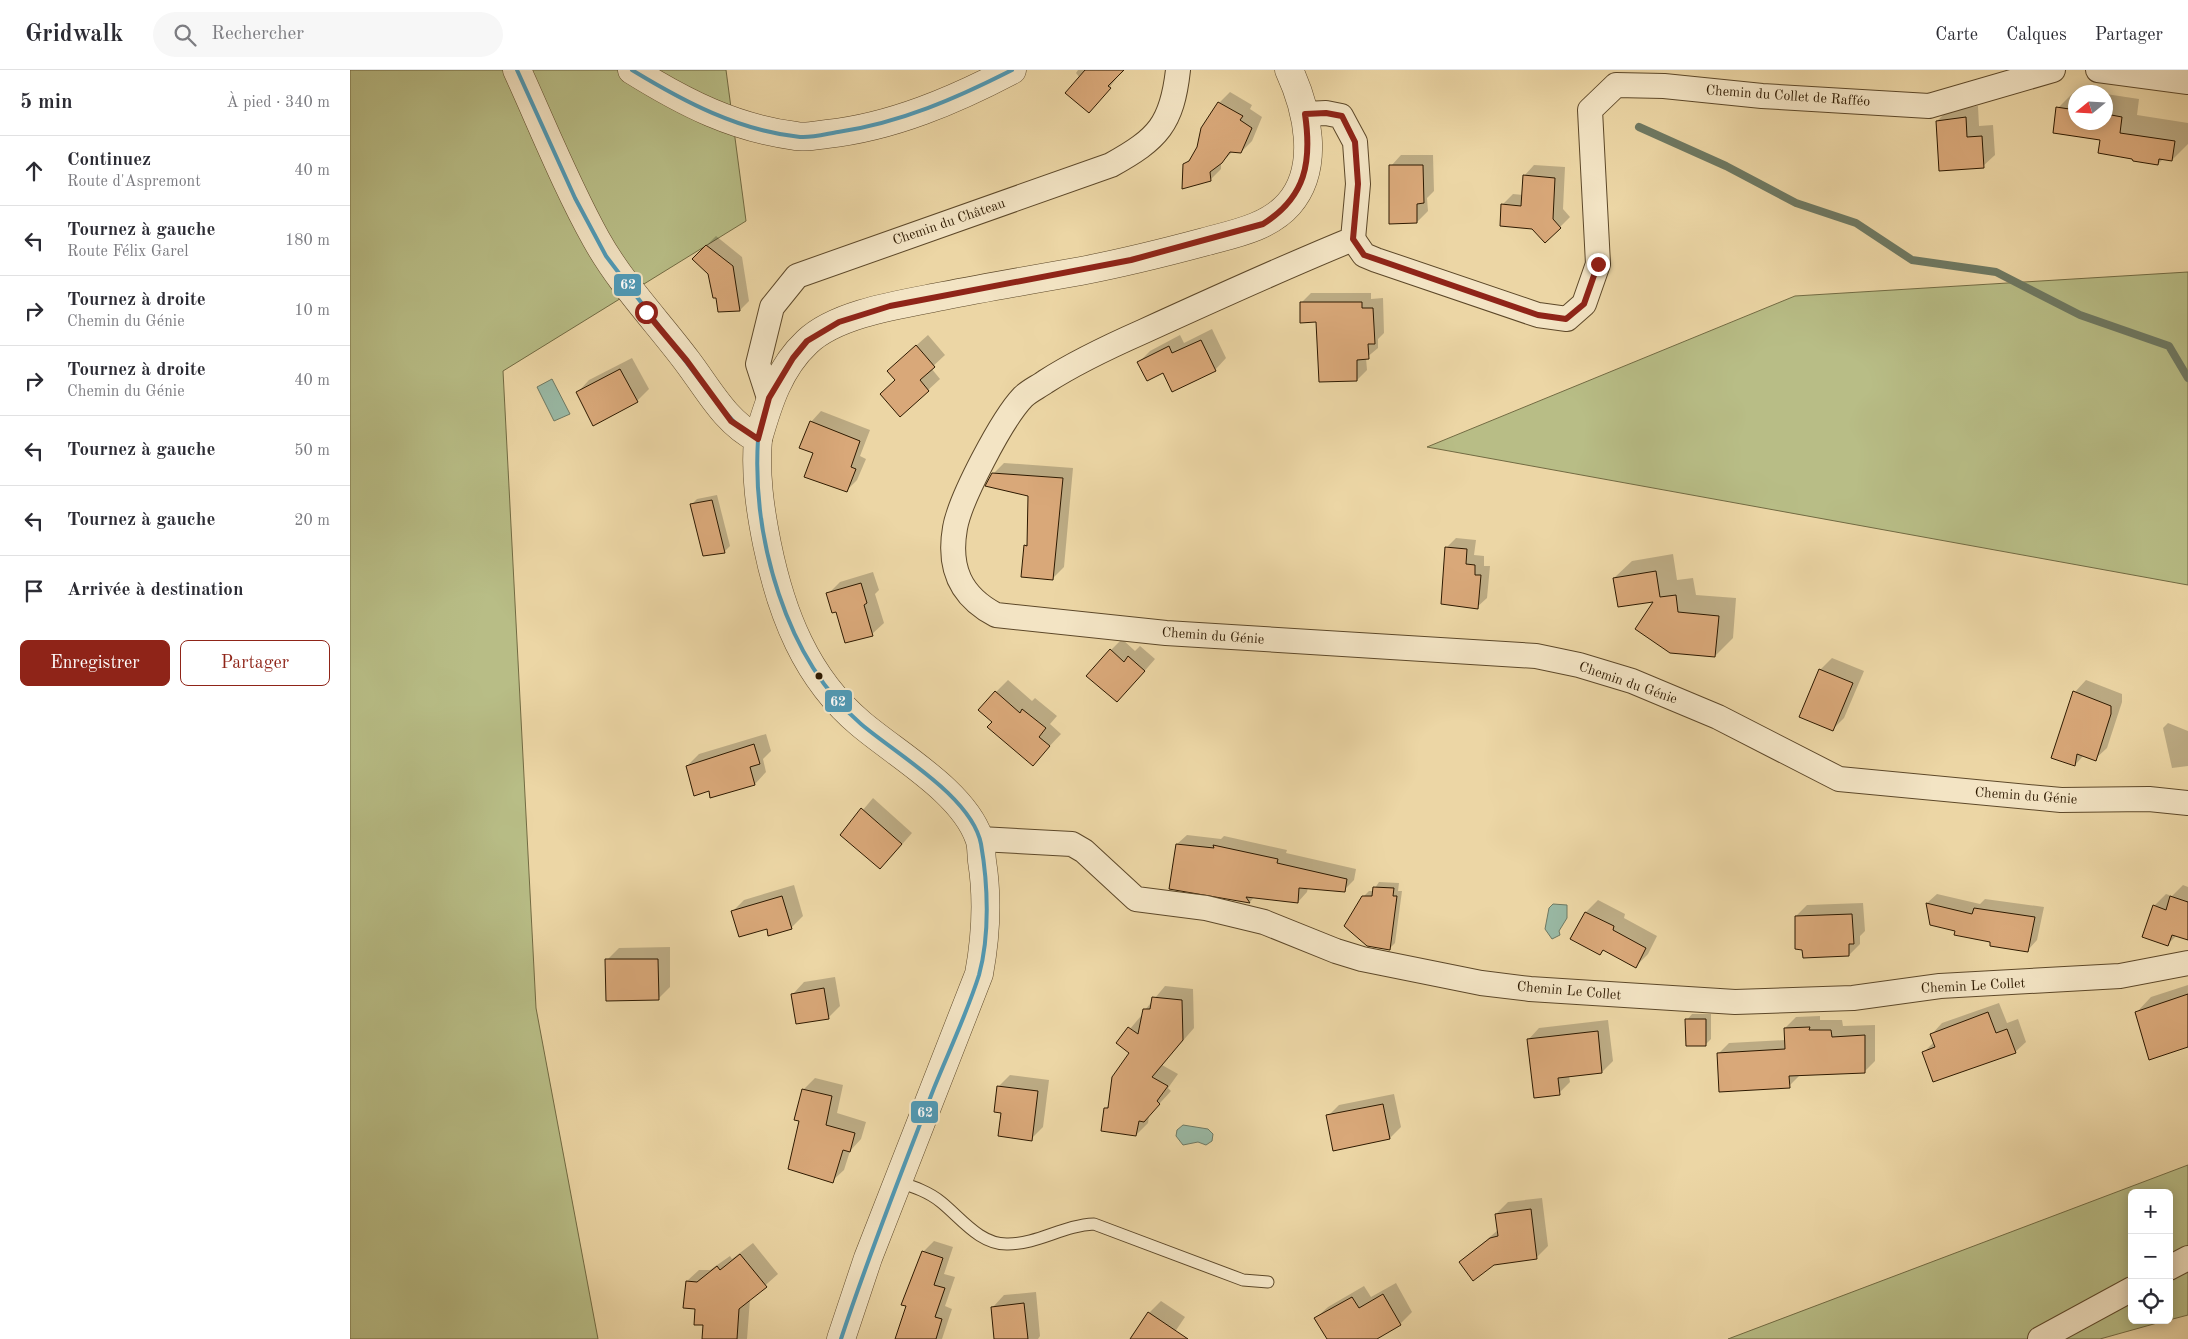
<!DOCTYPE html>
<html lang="fr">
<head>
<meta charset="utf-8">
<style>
	:root { --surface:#fff; --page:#f7f7f7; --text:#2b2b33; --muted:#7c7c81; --line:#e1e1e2; --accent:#8f2418 }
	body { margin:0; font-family:"Old Standard TT",serif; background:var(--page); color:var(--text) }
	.controls { position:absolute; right:15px; bottom:15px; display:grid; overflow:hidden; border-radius:8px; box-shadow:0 2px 12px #0003 }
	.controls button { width:45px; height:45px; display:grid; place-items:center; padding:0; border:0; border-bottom:1px solid var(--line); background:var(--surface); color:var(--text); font:25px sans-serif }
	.compass { position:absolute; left:1718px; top:15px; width:45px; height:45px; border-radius:50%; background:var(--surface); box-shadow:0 2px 12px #0003; rotate:252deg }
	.stop { position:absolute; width:15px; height:15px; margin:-11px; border:4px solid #8f2418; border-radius:50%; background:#fff }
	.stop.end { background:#8f2418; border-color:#fff; box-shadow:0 1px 5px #0008 }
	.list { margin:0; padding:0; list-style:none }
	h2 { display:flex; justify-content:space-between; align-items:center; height:65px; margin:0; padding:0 20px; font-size:21px }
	h2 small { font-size:16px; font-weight:400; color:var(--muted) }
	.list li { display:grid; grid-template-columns:32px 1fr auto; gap:15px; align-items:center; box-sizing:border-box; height:70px; padding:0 20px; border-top:1px solid var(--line) }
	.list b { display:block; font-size:19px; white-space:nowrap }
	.list p { margin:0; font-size:16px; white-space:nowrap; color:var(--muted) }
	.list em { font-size:16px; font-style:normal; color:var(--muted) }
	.actions { display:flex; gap:10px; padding:15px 20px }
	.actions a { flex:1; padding:11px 0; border:1px solid var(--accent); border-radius:8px; text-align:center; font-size:18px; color:var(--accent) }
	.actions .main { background:var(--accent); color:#fff }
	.icon { flex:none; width:28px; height:28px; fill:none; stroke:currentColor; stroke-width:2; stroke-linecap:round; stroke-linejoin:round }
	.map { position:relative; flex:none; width:1838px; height:1269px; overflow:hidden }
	header { display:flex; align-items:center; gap:30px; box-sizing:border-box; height:70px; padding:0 25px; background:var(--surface); border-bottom:1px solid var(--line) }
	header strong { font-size:24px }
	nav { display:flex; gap:28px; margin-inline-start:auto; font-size:18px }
	.search { width:350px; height:45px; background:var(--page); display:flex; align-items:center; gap:12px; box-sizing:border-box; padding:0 18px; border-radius:28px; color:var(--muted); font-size:19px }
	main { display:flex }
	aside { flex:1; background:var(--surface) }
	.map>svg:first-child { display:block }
	.green { fill:#b8bd86; stroke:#726b43 }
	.water { fill:#99b9a5; stroke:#6e7963 }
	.shadow { fill:#0003 }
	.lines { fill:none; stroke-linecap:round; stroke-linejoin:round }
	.stream { stroke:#6e7963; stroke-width:8 }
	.building { fill:#d9a879; stroke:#2d1900 }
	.service-casing { stroke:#5d4829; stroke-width:13 }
	.minor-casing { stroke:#5d4829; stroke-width:26 }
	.tertiary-casing { stroke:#5d4829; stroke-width:29 }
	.service { stroke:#f3e4c4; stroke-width:11 }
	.minor { stroke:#f3e4c4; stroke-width:24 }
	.tertiary { stroke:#f3e4c4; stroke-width:28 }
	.bus-1-casing { stroke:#f3e4c4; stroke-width:8 }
	.bus-1 { stroke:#509ab6; stroke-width:4 }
	.route { stroke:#8f2418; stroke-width:6 }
	.bus-dot { fill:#2d1900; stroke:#f3e4c4; stroke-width:2 }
	.labels { text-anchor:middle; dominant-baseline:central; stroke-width:4; stroke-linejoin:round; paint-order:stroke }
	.street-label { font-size:14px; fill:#2d1900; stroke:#f3e4c4 }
	.line-badge { stroke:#f3e4c4; stroke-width:2 }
	.badge-label { font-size:14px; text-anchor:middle; font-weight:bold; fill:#fff }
</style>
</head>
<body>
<header>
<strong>Gridwalk</strong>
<div class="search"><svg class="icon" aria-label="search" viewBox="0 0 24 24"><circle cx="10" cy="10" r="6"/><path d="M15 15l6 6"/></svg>Rechercher</div>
<nav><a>Carte</a><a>Calques</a><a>Partager</a></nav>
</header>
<main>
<aside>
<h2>5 min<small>À pied · 340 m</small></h2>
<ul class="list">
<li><svg class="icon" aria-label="ahead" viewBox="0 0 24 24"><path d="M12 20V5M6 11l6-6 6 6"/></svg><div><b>Continuez</b><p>Route d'Aspremont</p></div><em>40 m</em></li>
<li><svg class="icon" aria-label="left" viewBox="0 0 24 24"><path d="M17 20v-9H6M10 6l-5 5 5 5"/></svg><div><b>Tournez à gauche</b><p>Route Félix Garel</p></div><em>180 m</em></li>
<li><svg class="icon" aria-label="right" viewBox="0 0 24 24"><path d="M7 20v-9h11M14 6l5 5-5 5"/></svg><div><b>Tournez à droite</b><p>Chemin du Génie</p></div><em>10 m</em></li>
<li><svg class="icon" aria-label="right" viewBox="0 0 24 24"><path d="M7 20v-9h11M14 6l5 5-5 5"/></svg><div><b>Tournez à droite</b><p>Chemin du Génie</p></div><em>40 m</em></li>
<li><svg class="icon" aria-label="left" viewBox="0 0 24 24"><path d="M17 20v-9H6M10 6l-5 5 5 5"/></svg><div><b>Tournez à gauche</b></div><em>50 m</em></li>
<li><svg class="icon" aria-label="left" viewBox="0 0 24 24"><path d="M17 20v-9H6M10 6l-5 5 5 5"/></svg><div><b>Tournez à gauche</b></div><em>20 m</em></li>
<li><svg class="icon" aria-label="arrive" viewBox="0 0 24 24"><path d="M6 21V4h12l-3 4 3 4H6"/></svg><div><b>Arrivée à destination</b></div></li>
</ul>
<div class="actions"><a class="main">Enregistrer</a><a>Partager</a></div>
</aside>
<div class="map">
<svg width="1838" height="1269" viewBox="0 0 1838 1269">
	<rect width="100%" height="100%" fill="#ecd6a5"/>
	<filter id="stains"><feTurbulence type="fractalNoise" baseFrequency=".004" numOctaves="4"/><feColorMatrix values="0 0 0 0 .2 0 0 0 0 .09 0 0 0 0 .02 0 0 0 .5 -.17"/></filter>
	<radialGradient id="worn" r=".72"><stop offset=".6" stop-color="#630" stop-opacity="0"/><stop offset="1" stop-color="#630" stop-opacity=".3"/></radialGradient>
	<g class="green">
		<polygon points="0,0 376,0 396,151 153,301 186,938 248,1269 0,1269"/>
		<polygon points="1838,202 1838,515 1077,377 1445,226"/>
		<polygon points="1838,1095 1838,1245 1819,1250 1819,1123 1782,1123 1782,1250 1818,1250 1750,1269 1378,1269"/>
	</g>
	<g class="water">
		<polygon points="202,309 220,344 204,351 187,317"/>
		<polygon points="1203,834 1217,835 1217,848 1209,861 1210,865 1202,869 1195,859 1199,838"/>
		<polygon points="833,1055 858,1059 863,1064 862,1071 856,1075 848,1072 833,1075 826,1066 827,1060"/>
	</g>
	<g class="shadow">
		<polygon points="728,0 773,0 749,31 726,3"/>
		<polygon points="1726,20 1743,22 1726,22 1726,52 1756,52 1756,24 1789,29 1787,45 1838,53 1838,74 1822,90 1813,89 1808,94 1784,87 1752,69 1704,62 1708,38"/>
		<polygon points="880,22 902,35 900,39 912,47 902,71 891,82 883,81 871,93 871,99 860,110 834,95 845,84 869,33"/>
		<polygon points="1628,36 1629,56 1643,55 1645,85 1633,96 1587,51 1599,39"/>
		<polygon points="1051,85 1083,85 1084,121 1077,128 1078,141 1067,152 1041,96"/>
		<polygon points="1184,95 1215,97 1213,139 1220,147 1210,157 1182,158 1152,135 1163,124 1173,125 1174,106"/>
		<polygon points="366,166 392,187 399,231 390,240 370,240 360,203 343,189"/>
		<polygon points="961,223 1021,223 1021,229 1033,228 1034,263 1028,269 1028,278 1016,288 1017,300 1007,310 967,251 951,233"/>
		<polygon points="862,259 876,288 865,300 814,302 788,293 800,281 830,265 834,273"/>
		<polygon points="578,265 595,285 581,298 590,309 550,346 546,310 550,290"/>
		<polygon points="282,288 299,319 287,331 228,322 239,310"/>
		<polygon points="471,341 520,360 510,386 516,389 507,410 497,420 465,382 461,352"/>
		<polygon points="654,393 723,398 714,497 703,508 675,476 679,472 680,425 643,404"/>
		<polygon points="367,425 380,476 374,482 342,434 347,429"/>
		<polygon points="1106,468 1126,470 1124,485 1134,486 1134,496 1140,496 1137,528 1127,537 1096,478"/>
		<polygon points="1323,484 1327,510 1343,508 1346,525 1386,528 1383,568 1365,586 1306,530 1264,508 1282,491"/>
		<polygon points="523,502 529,520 525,524 534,553 522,564 487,541 478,524 490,512"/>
		<polygon points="772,569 785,581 790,576 805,589 778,620 761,580"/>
		<polygon points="1482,588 1514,601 1494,648 1482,660 1470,600"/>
		<polygon points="658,610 682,631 685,628 707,646 700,654 711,664 694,682 643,652 646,622"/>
		<polygon points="1736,610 1772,624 1772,632 1757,678 1745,689 1734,685 1725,695 1703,688 1725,622"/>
		<polygon points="1818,653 1838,661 1838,696 1822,698 1813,658"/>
		<polygon points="416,664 421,681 413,689 416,702 405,714 360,720 337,696 349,684"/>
		<polygon points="523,728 562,763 541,787 492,765"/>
		<polygon points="837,765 871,769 874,766 937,780 936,783 1006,799 1004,810 994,820 958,817 957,822 948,832 904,827 900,832 820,818 827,774"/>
		<polygon points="1029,812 1049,813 1048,821 1052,821 1045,873 1039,879 1013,827 1019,821 1023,821"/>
		<polygon points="444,815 453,846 441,858 417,858 382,842 394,830"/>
		<polygon points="1833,815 1838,817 1838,869 1827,865 1817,875 1804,836 1816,824 1822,826"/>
		<polygon points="1587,824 1630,834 1635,829 1694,837 1687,870 1678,880 1606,861 1577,833"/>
		<polygon points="1248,830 1275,844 1274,848 1307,866 1298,884 1286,896 1254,879 1250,883 1222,869 1236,842"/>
		<polygon points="1513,833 1515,861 1510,866 1510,874 1499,885 1446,846 1457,835"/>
		<polygon points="320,877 320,917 308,929 257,890 269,878"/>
		<polygon points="485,907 490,936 478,948 443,924 454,912"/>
		<polygon points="1838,915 1838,976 1786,943 1801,927"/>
		<polygon points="815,916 843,919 844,958 812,995 828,1004 818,1018 821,1021 799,1045 798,1053 786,1065 755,1039 760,1034 781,983 768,973 791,946 793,948 795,940"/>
		<polygon points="1649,933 1657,953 1668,949 1676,972 1665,982 1573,983 1584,972 1582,964 1592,953"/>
		<polygon points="1342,944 1361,944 1361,969 1356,974 1337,950"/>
		<polygon points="1470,946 1470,950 1492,950 1493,956 1525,955 1525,991 1514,1002 1450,1005 1439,1016 1368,984 1379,973 1436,970 1435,958 1446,947"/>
		<polygon points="1258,950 1263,991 1252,1002 1219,1006 1220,1012 1209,1023 1178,970 1189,958"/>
		<polygon points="660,1005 699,1010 693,1057 681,1069 652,1042 648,1017"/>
		<polygon points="465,1008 493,1015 487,1043 516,1052 511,1069 500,1081 494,1100 482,1111 450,1050 453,1020"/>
		<polygon points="1044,1024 1051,1057 1040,1068 978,1046 989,1035"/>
		<polygon points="1192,1128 1198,1176 1186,1188 1111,1192 1148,1160 1146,1144 1158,1132"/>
		<polygon points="584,1171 603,1177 594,1204 605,1207 595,1236 602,1239 592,1269 547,1269 573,1182"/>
		<polygon points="403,1173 428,1204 400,1229 397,1269 353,1269 354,1254 337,1211 349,1200 360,1200 380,1186 382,1189"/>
		<polygon points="1046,1213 1062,1242 1050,1254 1025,1269 978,1269 966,1248 978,1237 1014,1216 1021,1227"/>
		<polygon points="686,1222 690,1266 688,1269 646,1269 643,1237 654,1225"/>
		<polygon points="811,1231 835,1247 820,1269 781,1269 799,1243"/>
	</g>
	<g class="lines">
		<polyline class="stream" points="1289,57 1376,96 1446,133 1506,153 1562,190 1646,202 1730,245 1819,276 1838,308"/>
	</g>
	<g class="building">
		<polygon points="735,0 774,0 758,16 761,18 739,43 715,23"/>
		<polygon points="868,32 893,46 890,50 902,58 891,83 880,82 872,93 860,102 861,111 832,119 833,94 839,91 847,77 851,58"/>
		<polygon points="1706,37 1726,40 1726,52 1756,52 1756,44 1772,47 1770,63 1825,71 1822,91 1809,89 1808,95 1783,91 1782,89 1748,83 1750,70 1703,63"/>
		<polygon points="1616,47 1617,67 1632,66 1634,98 1589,101 1586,51"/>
		<polygon points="1039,95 1073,95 1074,133 1067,134 1067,153 1039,154"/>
		<polygon points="1173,105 1205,108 1203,149 1211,158 1195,173 1182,159 1150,156 1151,134 1171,136"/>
		<polygon points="356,175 383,196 390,241 368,242 366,228 363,228 358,204 342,189"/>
		<polygon points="950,232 1012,232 1012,238 1023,238 1025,274 1018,274 1019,289 1007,290 1007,311 969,312 966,252 950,253"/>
		<polygon points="851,270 866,301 822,322 813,303 797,311 787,292 819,276 822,283"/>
		<polygon points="566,275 585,297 570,310 579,321 550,347 530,324 545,310 537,301"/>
		<polygon points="270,299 288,332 243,356 226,322"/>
		<polygon points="460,351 510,371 501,397 506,399 497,422 454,407 463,383 449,378"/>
		<polygon points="642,403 713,408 703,510 671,507 674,475 677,476 678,426 635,416"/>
		<polygon points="362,430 375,483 353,486 340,434"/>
		<polygon points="1095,477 1117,479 1116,494 1125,495 1125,505 1131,505 1128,539 1091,534"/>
		<polygon points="1306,501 1310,527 1326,525 1328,542 1369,546 1365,587 1320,583 1285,559 1303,532 1268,537 1263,508"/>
		<polygon points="511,513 517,533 514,535 523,566 495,573 486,542 482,543 476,523"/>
		<polygon points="760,579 774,592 778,586 795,601 767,632 736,606"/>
		<polygon points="1469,599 1503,613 1483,661 1449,647"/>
		<polygon points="645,621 670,643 672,639 696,658 689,667 700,676 683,696 637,657 642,652 628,640"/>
		<polygon points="1723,621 1761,636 1761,644 1746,691 1727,684 1725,696 1701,688"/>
		<polygon points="404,674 410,694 400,697 405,715 360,728 359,721 344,726 336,696"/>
		<polygon points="511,738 552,774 530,799 490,765"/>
		<polygon points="826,774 864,778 863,775 928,789 927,793 997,809 995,822 949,818 948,833 896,827 900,833 819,819"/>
		<polygon points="1023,817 1044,818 1043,826 1047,826 1040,880 1017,876 994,856 1012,826 1022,826"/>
		<polygon points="432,826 442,859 418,866 417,859 389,867 381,841"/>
		<polygon points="1820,826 1838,832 1838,870 1822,865 1818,876 1792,867 1803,835 1816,840"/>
		<polygon points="1576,833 1622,844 1624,838 1685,847 1678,882 1640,876 1640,872 1604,865 1605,861 1580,855"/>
		<polygon points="1235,842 1264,856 1263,860 1296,878 1286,898 1253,880 1250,885 1220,869"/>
		<polygon points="1502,844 1504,874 1499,874 1499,886 1453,888 1452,880 1445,879 1445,846"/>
		<polygon points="255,889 308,889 309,930 256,931"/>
		<polygon points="474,918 479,949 446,954 441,924"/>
		<polygon points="1838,924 1838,977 1799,990 1785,942"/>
		<polygon points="802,927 832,930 833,970 802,1007 818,1016 807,1031 810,1034 794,1052 789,1051 786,1066 751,1061 754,1038 758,1038 762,1007 779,983 766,973 778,957 788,964 793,939 800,939"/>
		<polygon points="1638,942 1646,963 1657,959 1666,983 1583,1012 1572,982 1585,977 1580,964"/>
		<polygon points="1335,949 1356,949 1356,976 1336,976"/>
		<polygon points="1460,957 1459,960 1481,960 1482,967 1515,965 1515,1003 1439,1006 1440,1018 1369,1022 1367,983 1435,979 1434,958"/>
		<polygon points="1248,961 1252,1003 1208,1008 1210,1025 1184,1028 1177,969"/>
		<polygon points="647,1016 688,1021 682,1071 648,1066 651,1043 644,1042"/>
		<polygon points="452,1019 482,1026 476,1055 505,1063 500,1082 493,1080 483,1113 438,1099 449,1051 444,1050"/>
		<polygon points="1033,1034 1040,1069 983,1081 976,1045"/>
		<polygon points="1181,1139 1187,1189 1144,1195 1123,1211 1109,1192 1140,1168 1148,1166 1145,1144"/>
		<polygon points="572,1181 593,1188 584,1215 595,1218 585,1247 592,1249 586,1269 545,1269 556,1236 551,1235"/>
		<polygon points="390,1184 417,1217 389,1239 387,1269 352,1269 353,1255 344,1255 345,1239 333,1238 336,1211 347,1212 367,1196 370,1200"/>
		<polygon points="1033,1224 1051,1255 1027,1269 977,1269 964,1248 1002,1227 1009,1238"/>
		<polygon points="674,1233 678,1269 644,1269 641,1237"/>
		<polygon points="798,1242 838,1269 780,1269"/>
	</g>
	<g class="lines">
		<defs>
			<path id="service" d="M 549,1112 C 564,1117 579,1122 591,1132 C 611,1148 630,1175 658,1174 C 688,1174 714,1155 744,1154 L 893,1210 L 918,1212"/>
			<g id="minor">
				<polyline points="1748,0 1838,12"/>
				<path d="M 955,44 L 976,43 L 991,46 L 1005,72 L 1008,114 L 1003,169 C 932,198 862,230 792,262 C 758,277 726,292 695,312 C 688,317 679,321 673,327 C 652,349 610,429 605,458 C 598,498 610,526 646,545 L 816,563 L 1186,586 L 1229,595 L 1282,611 L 1368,647 L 1489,709 L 1711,730 L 1799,729 L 1838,733"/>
				<polyline points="1003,169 1014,185 1026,190 1188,245 1217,249 1234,234 1248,194 1240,40 1266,15 1314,16 1412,26 1579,36 1703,0"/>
				<path d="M 419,328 L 408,294 L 422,237 L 447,206 L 761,95 C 808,69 822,54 828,0"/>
				<polyline points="630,769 722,774 734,781 786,829 856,838 914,852 986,881 1012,889 1131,913 1180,919 1385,932 1503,928 1590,916 1770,906 1838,893"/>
				<polyline points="1819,1198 1838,1188"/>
				<polyline points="1690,1269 1782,1219"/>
			</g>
			<g id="tertiary">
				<path d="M 167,0 C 193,57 216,115 246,169 C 271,214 307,251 337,291 C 359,320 375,352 408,369 C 405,405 410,439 417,474 C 431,543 456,608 511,654 C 549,686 613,722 629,768 C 632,775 631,784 632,791 C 638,829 636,866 629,904 L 518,1188 L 491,1269"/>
				<path d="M 282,0 C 335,33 384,58 446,66 C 456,68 467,65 477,64 C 542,57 605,30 662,0"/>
				<path d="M 408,369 C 418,334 429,298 457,272 C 487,243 553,234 593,226 C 639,217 685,209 731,201 C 772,193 813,183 854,172 C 883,164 918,158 939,134 C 971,97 957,39 939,0"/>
			</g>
		</defs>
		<use href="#service" class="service-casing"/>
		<use href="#minor" class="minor-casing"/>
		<use href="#tertiary" class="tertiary-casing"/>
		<use href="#service" class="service"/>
		<use href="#minor" class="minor"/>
		<use href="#tertiary" class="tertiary"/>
		<defs>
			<g id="bus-1">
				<path d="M 167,0 L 225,128 L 256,186 L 368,334 L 386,354 L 408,369 C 402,467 435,589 511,654 C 546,684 622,727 631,774 C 638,814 640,865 629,905 C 617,943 599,981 584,1018 C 552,1101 519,1184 491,1269"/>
				<path d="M 282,0 C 333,31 389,61 450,67 C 462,68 476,64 488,62 C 550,53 607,28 662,0"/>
			</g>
		</defs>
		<use href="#bus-1" class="bus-1-casing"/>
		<use href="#bus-1" class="bus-1"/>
	</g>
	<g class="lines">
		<path class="route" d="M 296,242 L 337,291 L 381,351 L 408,369 L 419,328 L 443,288 L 457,271 L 489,252 L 540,236 L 781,190 L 913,154 C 956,127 962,92 955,44 L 976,43 L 992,46 L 1005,72 L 1008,114 L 1003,169 L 1014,185 L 1188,245 L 1216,249 L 1234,234 L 1248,194"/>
	</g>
	<circle class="bus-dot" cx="469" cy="606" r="4.5"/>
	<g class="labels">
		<g class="street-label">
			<text transform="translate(1438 26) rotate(4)">Chemin du Collet de Rafféo</text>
			<text transform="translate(599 152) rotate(-19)">Chemin du Château</text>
			<text transform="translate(863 566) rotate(4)">Chemin du Génie</text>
			<text transform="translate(1278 613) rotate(19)">Chemin du Génie</text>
			<text transform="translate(1676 726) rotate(4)">Chemin du Génie</text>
			<text transform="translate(1623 916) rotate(-3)">Chemin Le Collet</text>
			<text transform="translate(1219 921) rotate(5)">Chemin Le Collet</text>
		</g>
	</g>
	<g class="line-badge">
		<rect x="263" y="203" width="29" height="24" rx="5" fill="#509ab6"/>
		<rect x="474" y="619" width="29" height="24" rx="5" fill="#509ab6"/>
		<rect x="560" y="1030" width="29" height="24" rx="5" fill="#509ab6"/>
	</g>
	<g class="badge-label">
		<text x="278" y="219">62</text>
		<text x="488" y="636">62</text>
		<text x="575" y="1047">62</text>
	</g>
	<rect width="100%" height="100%" filter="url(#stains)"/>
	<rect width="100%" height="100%" fill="url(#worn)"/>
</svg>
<div class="controls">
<button>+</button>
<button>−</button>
<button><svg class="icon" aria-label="locate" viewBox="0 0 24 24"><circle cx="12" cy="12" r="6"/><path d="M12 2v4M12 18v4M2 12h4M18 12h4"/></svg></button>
</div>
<svg class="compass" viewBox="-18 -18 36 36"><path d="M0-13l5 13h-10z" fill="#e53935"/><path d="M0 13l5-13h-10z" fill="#7c7c81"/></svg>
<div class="stop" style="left:296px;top:242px"></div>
<div class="stop end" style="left:1248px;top:194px"></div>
</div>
</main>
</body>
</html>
